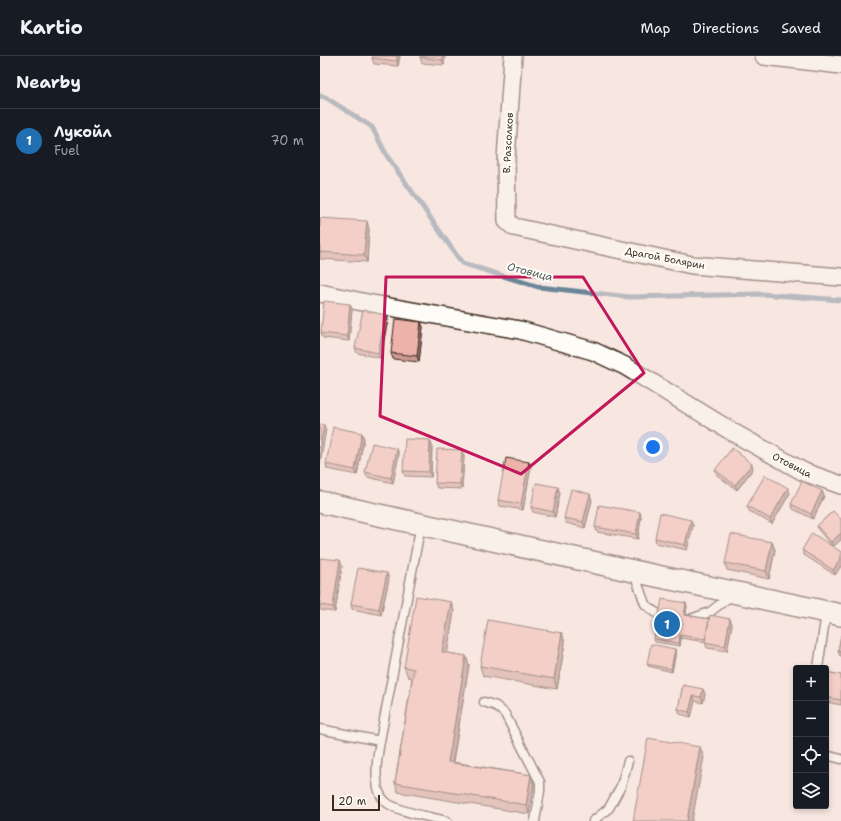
<!DOCTYPE html>
<html lang="en">
<head>
<meta charset="utf-8">
<style>
	:root { --surface:#171b24; --page:#242831; --text:#f1f3f6; --muted:#9ea1a6; --line:#363941; --accent:#1f6fb2 }
	body { margin:0; font-family:"Shantell Sans",sans-serif; background:var(--page); color:var(--text) }
	.controls { position:absolute; right:12px; bottom:12px; display:grid; overflow:hidden; border-radius:4px; box-shadow:0 2px 6px #0003 }
	.controls button { width:36px; height:36px; display:grid; place-items:center; padding:0; border:0; border-bottom:1px solid var(--line); background:var(--surface); color:var(--text); font:20px sans-serif }
	.scale { position:absolute; left:12px; bottom:10px; width:48px; box-sizing:border-box; padding-left:4px; border:2px solid #3b2a1e; border-top:0; font-size:11px; line-height:14px; white-space:nowrap; color:#3b2a1e; -webkit-text-stroke:3px #fdfcf7; paint-order:stroke }
	.you { position:absolute; left:333px; top:391px; width:14px; height:14px; margin:-10px; border:3px solid #fff; border-radius:50%; background:#1a73e8; box-shadow:0 0 0 6px #1a73e833 }
	.badge { display:grid; place-items:center; width:26px; height:26px; border-radius:50%; background:var(--accent); color:#fff; font-size:13px; font-weight:700 }
	.pin { position:absolute; translate:-50% -50%; border:2px solid #fff; box-shadow:0 1px 4px #0006 }
	.list { margin:0; padding:0; list-style:none }
	h2 { display:flex; justify-content:space-between; align-items:center; height:52px; margin:0; padding:0 16px; font-size:17px }
	h2 small { font-size:13px; font-weight:400; color:var(--muted) }
	.list li { display:grid; grid-template-columns:26px 1fr auto; gap:12px; align-items:center; box-sizing:border-box; height:64px; padding:0 16px; border-top:1px solid var(--line) }
	.list b { display:block; font-size:15px; white-space:nowrap }
	.list p { margin:0; font-size:13px; white-space:nowrap; color:var(--muted) }
	.list em { font-size:13px; font-style:normal; color:var(--muted) }
	.icon { flex:none; width:22px; height:22px; fill:none; stroke:currentColor; stroke-width:2; stroke-linecap:round; stroke-linejoin:round }
	.map { position:relative; flex:none; width:521px; height:765px; overflow:hidden }
	header { display:flex; align-items:center; gap:24px; box-sizing:border-box; height:56px; padding:0 20px; background:var(--surface); border-bottom:1px solid var(--line) }
	header strong { font-size:19px }
	nav { display:flex; gap:22px; margin-inline-start:auto; font-size:14px }
	main { display:flex }
	aside { flex:1; background:var(--surface) }
	.map>svg:first-child { display:block }
	.lines { fill:none; stroke-linecap:round; stroke-linejoin:round }
	.stream { stroke:#6b8698; stroke-width:5 }
	.service-casing { stroke:#3b2a1e; stroke-width:11 }
	.minor-casing { stroke:#3b2a1e; stroke-width:20 }
	.tertiary-casing { stroke:#3b2a1e; stroke-width:24 }
	.service { stroke:#fdfcf7; stroke-width:8 }
	.minor { stroke:#fdfcf7; stroke-width:17 }
	.tertiary { stroke:#fdfcf7; stroke-width:21 }
	.wall { fill:#cc9a92; stroke:#3b2a1e }
	.shaded-wall { fill:#a67d77; stroke:#3b2a1e }
	.building { fill:#edb3aa; stroke:#3b2a1e }
	.marked { fill:none; stroke:#c2185b; stroke-width:3; stroke-linejoin:round }
	.labels { text-anchor:middle; dominant-baseline:central; stroke-width:4; stroke-linejoin:round; paint-order:stroke }
	.street-label { font-size:10px; fill:#3b2a1e; stroke:#fdfcf7 }
	.water-label { font-size:11px; font-style:italic; fill:#53585b; stroke:#fdfcf7 }
</style>
</head>
<body>
<header>
<strong>Kartio</strong>
<nav><a>Map</a><a>Directions</a><a>Saved</a></nav>
</header>
<main>
<aside>
<h2>Nearby<small></small></h2>
<ul class="list">
<li><span class="badge">1</span><div><b>Лукойл</b><p>Fuel</p></div><em>70 m</em></li>
</ul>
</aside>
<div class="map">
<svg width="521" height="765" viewBox="0 0 521 765">
	<rect width="100%" height="100%" fill="#f8e6e0"/>
	<filter id="ink" filterUnits="userSpaceOnUse"><feTurbulence type="fractalNoise" baseFrequency=".025" numOctaves="2"/><feDisplacementMap in="SourceGraphic" scale="8" xChannelSelector="R" yChannelSelector="G"/><feConvolveMatrix kernelMatrix="1 2 1 2 8 2 1 2 1" color-interpolation-filters="sRGB"/></filter>
	<g filter="url(#ink)">
		<g class="lines">
			<polyline class="stream" points="0,40 5,41 52,71 67,100 142,207 219,231 309,241 441,238 521,244"/>
			<defs>
				<g id="service">
					<path d="M 101,468 L 60,685 C 58,698 55,711 57,724 C 57,732 60,741 66,746 C 77,756 112,761 127,765"/>
					<polyline points="314,517 325,548 335,556 346,562 349,562"/>
					<polyline points="368,564 390,556 413,538"/>
					<polyline points="498,612 506,557"/>
					<polyline points="164,646 176,650 185,658 220,726 220,735 215,765"/>
					<polyline points="0,673 60,685"/>
					<polyline points="506,699 521,703"/>
					<polyline points="273,765 289,752 301,730 308,705"/>
				</g>
				<g id="minor">
					<polyline points="193,0 186,103 187,165 194,171 372,209 521,221"/>
					<polyline points="444,0 521,9"/>
					<polyline points="0,237 47,247 200,274 273,295 305,310 414,377 484,416 521,429"/>
				</g>
				<polyline id="tertiary" points="0,446 313,515 521,559"/>
			</defs>
			<use href="#service" class="service-casing"/>
			<use href="#minor" class="minor-casing"/>
			<use href="#tertiary" class="tertiary-casing"/>
			<use href="#service" class="service"/>
			<use href="#minor" class="minor"/>
			<use href="#tertiary" class="tertiary"/>
		</g>
		<g class="wall">
			<polygon points="80,0 78,10 54,8 52,2"/>
			<polygon points="125,0 124,9 102,7 100,1"/>
			<polygon points="0,162 49,173 47,206 0,203"/>
			<polygon points="32,253 29,285 3,282 1,277"/>
			<polygon points="66,259 68,264 60,302 37,297 35,292"/>
			<polygon points="101,266 103,271 99,306 73,303 71,297"/>
			<polygon points="44,382 37,419 7,413 6,408"/>
			<polygon points="112,389 111,421 85,420 83,415"/>
			<polygon points="77,393 79,398 73,427 47,421 45,416"/>
			<polygon points="144,400 142,433 117,432 115,427"/>
			<polygon points="209,406 211,411 203,454 180,450 178,444"/>
			<polygon points="433,413 417,434 397,419 395,414"/>
			<polygon points="502,435 504,440 493,463 473,453 471,448"/>
			<polygon points="240,437 235,461 213,456 211,451"/>
			<polygon points="470,437 452,468 429,455 427,450"/>
			<polygon points="272,444 265,472 246,467 244,462"/>
			<polygon points="513,455 513,491 521,496 521,510 515,519 484,499 482,494 513,491 499,475 497,470"/>
			<polygon points="321,461 318,483 277,476 275,471"/>
			<polygon points="373,469 367,494 336,487 335,482"/>
			<polygon points="452,486 455,494 449,523 407,514 405,507"/>
			<polygon points="0,502 22,510 15,556 0,554"/>
			<polygon points="69,523 61,559 32,553 31,548"/>
			<polygon points="131,546 134,555 127,597 146,600 149,609 133,706 211,719 214,729 209,758 78,736 75,727 92,622 88,621 84,611"/>
			<polygon points="366,547 367,550 366,559 389,563 410,563 412,568 407,595 387,592 385,586 361,582 360,590 335,586 334,583"/>
			<polygon points="242,577 245,587 237,633 163,620 160,610"/>
			<polygon points="521,579 521,600 520,600 518,595"/>
			<polygon points="355,593 356,596 352,616 328,610 327,608"/>
			<polygon points="506,616 521,619 521,649 506,646"/>
			<polygon points="363,629 385,638 383,647 375,645 371,661 360,658 358,653"/>
		</g>
		<g class="shaded-wall">
			<polygon points="77,0 80,0 78,10 77,5"/>
			<polygon points="123,0 125,0 124,9 122,4"/>
			<polygon points="47,165 49,173 47,206 44,199"/>
			<polygon points="30,248 32,253 29,285 27,280"/>
			<polygon points="66,259 68,264 60,302 58,297"/>
			<polygon points="101,266 103,271 99,306 97,300"/>
			<polygon points="4,369 6,374 0,408 0,392"/>
			<polygon points="42,377 44,382 37,419 35,414"/>
			<polygon points="110,384 112,389 111,421 109,416"/>
			<polygon points="77,393 79,398 73,427 71,422"/>
			<polygon points="142,394 144,400 142,433 140,428"/>
			<polygon points="209,406 211,411 203,454 201,448"/>
			<polygon points="432,408 433,413 417,434 415,429"/>
			<polygon points="238,431 240,437 235,461 233,456"/>
			<polygon points="468,432 470,437 452,468 450,463"/>
			<polygon points="502,435 504,440 493,463 491,458"/>
			<polygon points="270,438 272,444 265,472 263,466"/>
			<polygon points="320,456 321,461 318,483 316,478"/>
			<polygon points="371,464 373,469 367,494 365,489"/>
			<polygon points="521,477 521,484 513,491 511,486"/>
			<polygon points="452,486 455,494 449,523 446,515"/>
			<polygon points="521,502 521,510 515,519 513,514"/>
			<polygon points="20,504 22,510 15,556 13,551"/>
			<polygon points="67,517 69,523 61,559 59,553"/>
			<polygon points="131,546 134,555 126,605 122,596"/>
			<polygon points="366,547 367,550 365,561 364,559"/>
			<polygon points="410,563 412,568 407,595 405,590"/>
			<polygon points="242,577 245,587 237,633 234,623"/>
			<polygon points="360,579 361,582 360,590 359,587"/>
			<polygon points="355,593 356,596 352,616 351,613"/>
			<polygon points="146,600 149,609 131,715 128,706"/>
			<polygon points="383,633 385,638 383,647 381,641"/>
			<polygon points="373,640 375,645 371,661 369,656"/>
			<polygon points="380,691 384,701 372,765 367,765"/>
			<polygon points="211,719 214,729 209,758 206,749"/>
		</g>
		<g class="building">
			<polygon points="53,0 77,0 77,5 52,2"/>
			<polygon points="100,0 123,0 122,4 100,1"/>
			<polygon points="0,162 47,165 44,199 0,196"/>
			<polygon points="4,245 30,248 27,280 1,277"/>
			<polygon points="43,254 66,259 58,297 35,292"/>
			<polygon points="75,263 101,266 97,300 71,297"/>
			<polygon points="0,368 4,369 0,392"/>
			<polygon points="13,371 42,377 35,414 6,408"/>
			<polygon points="85,383 110,384 109,416 83,415"/>
			<polygon points="52,387 77,393 71,422 45,416"/>
			<polygon points="412,392 432,408 415,429 395,414"/>
			<polygon points="117,393 142,394 140,428 115,427"/>
			<polygon points="186,402 209,406 201,448 178,444"/>
			<polygon points="445,419 468,432 450,463 427,450"/>
			<polygon points="482,425 502,435 491,458 471,448"/>
			<polygon points="216,427 238,431 233,456 211,451"/>
			<polygon points="251,433 270,438 263,466 244,462"/>
			<polygon points="279,449 320,456 316,478 275,471"/>
			<polygon points="513,455 521,463 521,477 511,486 497,470"/>
			<polygon points="340,457 371,464 365,489 335,482"/>
			<polygon points="492,477 521,496 521,502 513,514 482,494"/>
			<polygon points="411,478 452,486 446,515 405,507"/>
			<polygon points="0,502 20,504 13,551 0,549"/>
			<polygon points="38,512 67,517 59,553 31,548"/>
			<polygon points="96,540 131,546 122,596 146,600 128,706 211,719 206,749 75,727 94,613 84,611"/>
			<polygon points="342,543 366,547 364,559 389,563 385,583 360,579 359,587 334,583"/>
			<polygon points="390,559 410,563 405,590 385,586"/>
			<polygon points="168,564 242,577 234,623 160,610"/>
			<polygon points="521,579 521,596 518,595"/>
			<polygon points="331,588 355,593 351,613 327,608"/>
			<polygon points="506,616 521,619 521,644 506,641"/>
			<polygon points="363,629 383,633 381,641 373,640 369,656 358,653"/>
			<polygon points="328,682 380,691 367,765 313,765"/>
		</g>
	</g>
	<path d="M0 0H521V765H0ZM 66,221 L 263,221 L 324,317 L 201,418 L 60,360 Z" fill="#f8e6e0" fill-opacity=".55" fill-rule="evenodd"/>
	<path class="marked" d="M 66,221 L 263,221 L 324,317 L 201,418 L 60,360 Z"/>
	<g class="labels">
		<g class="street-label">
			<text transform="translate(188 87) rotate(-87)">В. Разсолков</text>
			<text transform="translate(345 202) rotate(11)">Драгой Болярин</text>
			<text transform="translate(472 409) rotate(27)">Отовица</text>
		</g>
		<g class="water-label">
			<text transform="translate(210 216) rotate(14)">Отовица</text>
		</g>
	</g>
</svg>
<div class="controls">
<button>+</button>
<button>−</button>
<button><svg class="icon" aria-label="locate" viewBox="0 0 24 24"><circle cx="12" cy="12" r="6"/><path d="M12 2v4M12 18v4M2 12h4M18 12h4"/></svg></button>
<button><svg class="icon" aria-label="layers" viewBox="0 0 24 24"><path d="M12 4l9 5-9 5-9-5zM3 14l9 5 9-5"/></svg></button>
</div>
<div class="scale">20 m</div>
<div class="you"></div>
<div class="pin badge" style="left:347px;top:568px">1</div>
</div>
</main>
</body>
</html>
